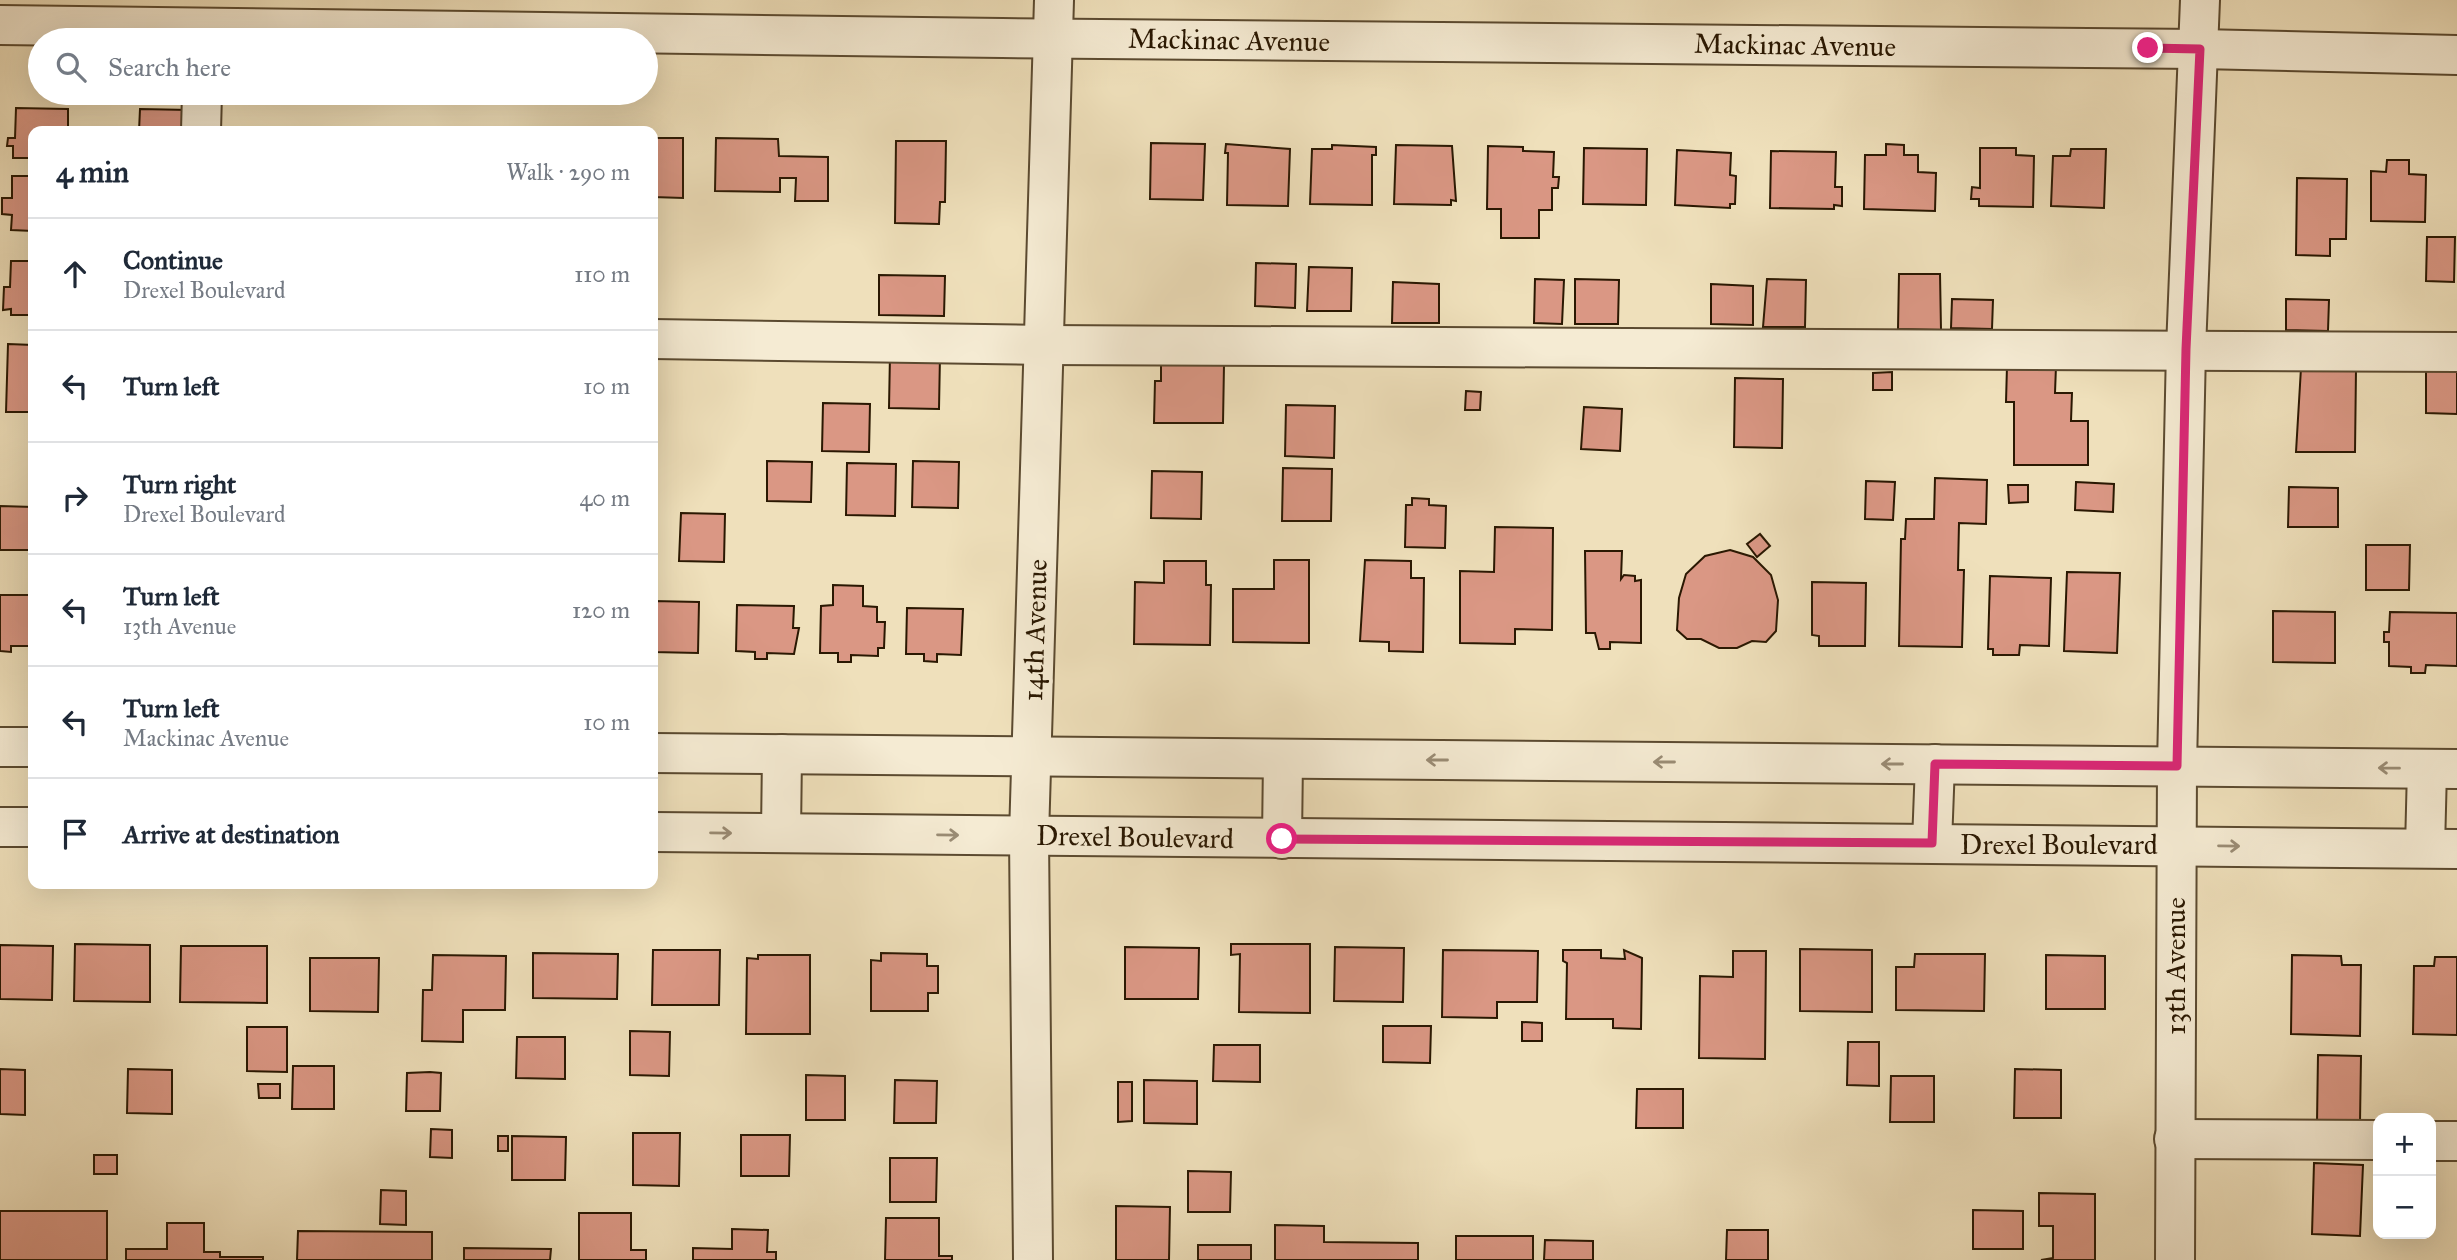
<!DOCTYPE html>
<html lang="en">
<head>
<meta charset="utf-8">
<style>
	:root { --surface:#fff; --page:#f6f6f7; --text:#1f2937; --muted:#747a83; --line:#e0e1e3 }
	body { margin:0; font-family:"IM FELL Great Primer",serif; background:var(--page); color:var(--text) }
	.controls { position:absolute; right:21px; bottom:21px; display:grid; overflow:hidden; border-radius:14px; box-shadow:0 7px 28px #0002 }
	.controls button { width:63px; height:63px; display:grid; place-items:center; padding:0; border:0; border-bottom:2px solid var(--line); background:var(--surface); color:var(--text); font:35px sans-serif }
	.stop { position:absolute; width:21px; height:21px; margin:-16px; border:5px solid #db2777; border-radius:50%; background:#fff }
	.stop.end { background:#db2777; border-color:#fff; box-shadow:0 2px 7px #0008 }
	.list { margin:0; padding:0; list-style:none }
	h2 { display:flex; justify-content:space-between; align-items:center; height:91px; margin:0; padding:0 28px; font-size:30px }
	h2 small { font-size:23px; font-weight:400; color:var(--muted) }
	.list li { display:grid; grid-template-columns:46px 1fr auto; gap:21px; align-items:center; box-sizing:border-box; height:112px; padding:0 28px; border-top:2px solid var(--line) }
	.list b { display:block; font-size:26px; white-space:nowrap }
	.list p { margin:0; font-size:23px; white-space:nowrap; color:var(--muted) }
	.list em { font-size:23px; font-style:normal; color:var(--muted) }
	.icon { flex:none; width:38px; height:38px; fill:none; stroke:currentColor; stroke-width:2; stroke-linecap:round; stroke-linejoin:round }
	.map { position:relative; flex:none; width:2457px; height:1260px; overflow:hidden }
	.search { position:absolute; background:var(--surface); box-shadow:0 7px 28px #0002; left:28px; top:28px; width:630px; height:77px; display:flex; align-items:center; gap:18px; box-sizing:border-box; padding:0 24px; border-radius:38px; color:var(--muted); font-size:26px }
	.panel { position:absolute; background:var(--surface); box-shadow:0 7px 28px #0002; left:28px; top:126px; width:630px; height:763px; border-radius:14px }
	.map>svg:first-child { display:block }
	.building { fill:#da9784; stroke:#2a1802; stroke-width:2 }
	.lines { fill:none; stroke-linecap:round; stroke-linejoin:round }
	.minor-casing { stroke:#5b4a30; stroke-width:42 }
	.minor { stroke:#f5ebd3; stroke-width:38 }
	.oneway { stroke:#9a8c75 }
	.route { stroke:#db2777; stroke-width:9 }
	.labels { text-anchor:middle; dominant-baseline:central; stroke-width:7; stroke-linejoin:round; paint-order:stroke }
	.street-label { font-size:28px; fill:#2a1802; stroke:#f5ebd3 }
</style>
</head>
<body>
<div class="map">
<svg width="2457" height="1260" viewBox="0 0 2457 1260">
	<rect width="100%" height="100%" fill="#efe0bb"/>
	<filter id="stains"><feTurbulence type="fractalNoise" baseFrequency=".00286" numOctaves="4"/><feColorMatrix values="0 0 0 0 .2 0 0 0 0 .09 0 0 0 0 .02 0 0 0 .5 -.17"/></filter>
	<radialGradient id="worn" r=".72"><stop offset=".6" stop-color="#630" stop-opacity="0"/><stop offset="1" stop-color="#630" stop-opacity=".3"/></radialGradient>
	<g class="building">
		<polygon points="16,108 68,109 68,131 33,131 33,158 13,158 13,146 7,146 8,138 15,138"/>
		<polygon points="140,109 190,110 190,131 139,131"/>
		<polygon points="653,138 683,138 683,198 653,197"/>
		<polygon points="716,138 778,139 779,156 828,157 828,201 795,201 796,178 780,178 780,192 715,191"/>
		<polygon points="896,141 946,141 945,202 940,202 939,224 895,223"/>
		<polygon points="1151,143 1205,144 1203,200 1150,199"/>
		<polygon points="1226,144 1290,149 1288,206 1227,205 1228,153 1225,153"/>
		<polygon points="1886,144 1904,145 1904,155 1918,155 1918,172 1936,173 1935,211 1864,209 1865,155 1886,155"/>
		<polygon points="1332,145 1376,147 1376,155 1372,155 1372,205 1310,204 1312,149 1332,149"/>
		<polygon points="1396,145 1452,146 1456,201 1451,200 1451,205 1394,204"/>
		<polygon points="1488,146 1523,147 1523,151 1554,152 1553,177 1559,177 1558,188 1552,188 1552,210 1539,210 1539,238 1501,238 1501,209 1487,209"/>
		<polygon points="1584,148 1647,149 1646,205 1583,204"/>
		<polygon points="1980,148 2016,148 2016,155 2034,156 2033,207 1979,206 1979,199 1971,199 1972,187 1980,188"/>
		<polygon points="2071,149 2106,149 2104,208 2051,206 2053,156 2070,156"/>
		<polygon points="1677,150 1731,153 1730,175 1736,176 1735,204 1730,204 1730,208 1675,205"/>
		<polygon points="1771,151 1836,152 1835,187 1842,187 1842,206 1834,205 1834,209 1770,208"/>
		<polygon points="2387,160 2409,160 2409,174 2426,175 2425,222 2371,221 2371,171 2386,172"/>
		<polygon points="12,176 33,176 33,231 11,230 12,215 2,214 2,198 12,198"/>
		<polygon points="2297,178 2347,179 2346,239 2330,239 2330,256 2296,255"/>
		<polygon points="2427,237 2455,237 2454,282 2426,281"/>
		<polygon points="11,261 33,261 33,315 11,315 11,309 3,310 4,287 10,287"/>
		<polygon points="1256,263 1296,264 1295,308 1255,306"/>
		<polygon points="1309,267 1352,268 1351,311 1307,311"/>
		<polygon points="653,269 657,269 656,308 653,308"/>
		<polygon points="1899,274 1940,274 1941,330 1898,329"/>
		<polygon points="879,275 945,276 944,316 879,315"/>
		<polygon points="1535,279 1564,280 1562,324 1534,323"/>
		<polygon points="1575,279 1619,280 1618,324 1575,324"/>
		<polygon points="1767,279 1806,280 1805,327 1763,327"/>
		<polygon points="1393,282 1439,284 1439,323 1392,323"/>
		<polygon points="1711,284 1753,286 1753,325 1711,324"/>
		<polygon points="1952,299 1993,300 1992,329 1951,328"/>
		<polygon points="2286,299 2329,300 2328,331 2286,330"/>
		<polygon points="8,344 33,345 33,412 6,412"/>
		<polygon points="890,354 940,355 939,409 889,408"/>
		<polygon points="1161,364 1224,365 1223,423 1154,423 1155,381 1161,381"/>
		<polygon points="2007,366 2056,366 2055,393 2072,393 2071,421 2088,421 2088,465 2014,465 2014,402 2006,402"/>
		<polygon points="2301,368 2356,369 2355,452 2296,452"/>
		<polygon points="2426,368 2457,368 2457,414 2426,413"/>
		<polygon points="1892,372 1892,390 1873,390 1873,373"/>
		<polygon points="1735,378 1783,379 1782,448 1734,447"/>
		<polygon points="1466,391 1481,392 1480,410 1465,410"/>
		<polygon points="823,403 870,404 869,452 822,451"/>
		<polygon points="1286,405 1335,406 1334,458 1285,456"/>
		<polygon points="1584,407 1622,409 1620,451 1581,449"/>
		<polygon points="767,461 812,462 811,502 767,501"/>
		<polygon points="913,461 959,462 958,508 912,507"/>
		<polygon points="847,463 896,464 895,516 846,515"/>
		<polygon points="1283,468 1332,469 1331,521 1282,521"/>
		<polygon points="1152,471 1202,472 1201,519 1151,518"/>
		<polygon points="1935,478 1987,480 1986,524 1959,523 1958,570 1964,570 1962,647 1899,646 1901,539 1905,539 1906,519 1934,519"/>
		<polygon points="1866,481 1895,482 1893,520 1865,519"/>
		<polygon points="2076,482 2114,484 2113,512 2075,510"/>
		<polygon points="2008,485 2028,485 2028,502 2009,503"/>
		<polygon points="2289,487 2338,488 2338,527 2288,527"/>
		<polygon points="1412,498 1429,499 1429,505 1446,506 1445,548 1405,547 1406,505 1412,505"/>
		<polygon points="0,506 33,507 33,550 0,550"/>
		<polygon points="681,513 725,514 724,562 679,561"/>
		<polygon points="1495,527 1553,528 1552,630 1515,629 1515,644 1460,643 1460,571 1494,572"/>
		<polygon points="1760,534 1770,546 1757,557 1747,544"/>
		<polygon points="2366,545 2410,545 2409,590 2366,590"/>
		<polygon points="1730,550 1753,557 1771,575 1778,600 1776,631 1766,642 1752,641 1737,648 1719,648 1701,639 1687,639 1677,630 1679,598 1686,574 1705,556"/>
		<polygon points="1585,551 1622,551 1621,579 1624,575 1635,576 1635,581 1641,580 1641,643 1610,642 1610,649 1599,649 1595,633 1586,633"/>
		<polygon points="1274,560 1309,560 1309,643 1233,642 1233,589 1274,589"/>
		<polygon points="1365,560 1411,561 1411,578 1424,578 1423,652 1389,651 1389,642 1360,641"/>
		<polygon points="1164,561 1206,561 1206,585 1211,585 1210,645 1134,644 1135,582 1164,583"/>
		<polygon points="2067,572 2120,573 2117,653 2064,651"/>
		<polygon points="1990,576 2051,578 2049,646 2020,645 2019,655 1993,655 1993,649 1988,649"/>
		<polygon points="1812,582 1866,583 1865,646 1819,646 1819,636 1812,635"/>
		<polygon points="833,585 863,586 863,606 877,607 877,622 885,622 884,648 878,648 878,656 851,655 851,662 838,662 838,653 820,653 821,606 833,605"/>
		<polygon points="0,595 33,595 33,646 11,646 11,652 0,651"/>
		<polygon points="653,601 699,602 698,653 653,652"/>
		<polygon points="737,605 794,606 793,628 799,628 794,654 767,653 767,659 755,659 755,652 736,651"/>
		<polygon points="907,608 963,609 961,655 937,654 937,662 924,661 924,654 906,654"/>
		<polygon points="2273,611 2335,612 2335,663 2273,662"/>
		<polygon points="2390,612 2457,613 2457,666 2426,665 2425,673 2411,673 2411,667 2389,666 2389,642 2384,642 2384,632 2389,632"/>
		<polygon points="75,944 150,945 150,1002 74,1001"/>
		<polygon points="1231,944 1310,944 1310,1013 1239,1012 1240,954 1231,955"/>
		<polygon points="0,945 53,946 52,1000 0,999"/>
		<polygon points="181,946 267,946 267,1003 180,1002"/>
		<polygon points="1125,947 1199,948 1198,999 1125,999"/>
		<polygon points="1335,947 1404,948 1403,1002 1334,1001"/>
		<polygon points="1800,949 1872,950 1872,1012 1800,1011"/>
		<polygon points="653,950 720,950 719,1005 652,1005"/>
		<polygon points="1443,950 1538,951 1537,1002 1497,1002 1497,1018 1442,1017"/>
		<polygon points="1563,950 1601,950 1601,958 1625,959 1624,950 1642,958 1641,1029 1613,1028 1613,1019 1566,1019 1567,963 1563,961"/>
		<polygon points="1733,951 1766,951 1765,1059 1699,1058 1700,976 1733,977"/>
		<polygon points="533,953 618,954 617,999 533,998"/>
		<polygon points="881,953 927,954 927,966 938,966 938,993 928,993 928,1011 871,1011 871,960 881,961"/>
		<polygon points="1915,954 1985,954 1984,1011 1896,1010 1896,967 1914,967"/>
		<polygon points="433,955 506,956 505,1010 463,1010 463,1042 422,1041 423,990 432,990"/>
		<polygon points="758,955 810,955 810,1034 746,1034 747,958 758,959"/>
		<polygon points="2046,955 2105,956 2105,1009 2046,1009"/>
		<polygon points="2292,955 2341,956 2342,965 2361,965 2360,1036 2291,1034"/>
		<polygon points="2435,957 2457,957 2457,1035 2413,1034 2414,966 2434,966"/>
		<polygon points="310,958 379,958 378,1012 310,1011"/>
		<polygon points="1522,1022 1542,1023 1542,1041 1522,1041"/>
		<polygon points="1383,1026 1431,1026 1430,1063 1383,1062"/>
		<polygon points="247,1027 287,1027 287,1072 247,1071"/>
		<polygon points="630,1031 670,1032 669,1076 630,1075"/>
		<polygon points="517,1037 565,1037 565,1079 516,1078"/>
		<polygon points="1848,1042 1879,1042 1879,1086 1847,1085"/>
		<polygon points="1214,1045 1260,1045 1260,1082 1213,1081"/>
		<polygon points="2318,1055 2361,1056 2360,1122 2317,1122"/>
		<polygon points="293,1066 334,1066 334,1109 292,1109"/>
		<polygon points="0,1069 25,1070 25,1115 0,1114"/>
		<polygon points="128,1069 172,1070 172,1114 127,1113"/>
		<polygon points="2015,1069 2061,1070 2061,1118 2014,1118"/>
		<polygon points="430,1072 441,1073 440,1111 406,1111 407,1073"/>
		<polygon points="806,1075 845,1076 845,1120 806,1120"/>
		<polygon points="1891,1076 1934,1076 1934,1122 1890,1122"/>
		<polygon points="895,1080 937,1081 936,1123 894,1123"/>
		<polygon points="1144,1080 1197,1081 1197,1124 1144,1123"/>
		<polygon points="1118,1082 1132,1082 1132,1121 1118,1122"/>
		<polygon points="258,1084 280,1084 280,1098 259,1098"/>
		<polygon points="1637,1089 1683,1089 1683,1128 1636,1128"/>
		<polygon points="431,1129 452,1130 452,1158 430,1157"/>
		<polygon points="633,1133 680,1133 679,1186 633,1185"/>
		<polygon points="741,1135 790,1135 789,1176 741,1176"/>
		<rect x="498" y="1136" width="10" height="15"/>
		<polygon points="512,1136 566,1137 565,1180 512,1180"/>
		<rect x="94" y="1155" width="23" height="19"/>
		<polygon points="890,1158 937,1158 936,1202 890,1202"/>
		<polygon points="2314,1163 2363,1165 2360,1236 2312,1234"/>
		<polygon points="1188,1171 1231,1172 1230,1212 1188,1212"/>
		<polygon points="381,1190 406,1191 406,1225 380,1224"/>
		<polygon points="2039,1193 2095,1194 2095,1260 2041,1260 2053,1258 2053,1226 2039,1226"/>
		<polygon points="1116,1206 1170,1207 1169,1260 1116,1260"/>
		<polygon points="1973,1210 2023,1211 2023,1249 1973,1249"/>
		<rect x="0" y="1211" width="107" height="49"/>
		<polygon points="579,1213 631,1213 631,1250 646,1250 646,1260 579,1260"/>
		<polygon points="886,1218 939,1218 939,1256 952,1256 952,1260 885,1260"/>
		<polygon points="167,1223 204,1223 204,1252 220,1252 220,1257 263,1257 263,1260 126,1260 126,1249 167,1249"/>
		<polygon points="1275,1225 1324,1226 1324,1242 1418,1243 1418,1260 1275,1260"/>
		<polygon points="732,1229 768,1230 767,1252 776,1252 776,1260 693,1260 693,1248 732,1249"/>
		<polygon points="1727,1230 1768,1230 1768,1260 1726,1260"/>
		<polygon points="298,1231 432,1232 432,1260 297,1260"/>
		<rect x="1456" y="1236" width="77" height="24"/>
		<polygon points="1545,1240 1593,1241 1593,1260 1544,1260"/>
		<rect x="1198" y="1245" width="53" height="15"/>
		<polygon points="464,1248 551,1249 550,1260 464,1260"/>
	</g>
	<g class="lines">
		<defs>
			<g id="minor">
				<polyline points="0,25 1002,38 2200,49 2457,55"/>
				<polyline points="201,131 202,93"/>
				<polyline points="653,339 1045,345 2457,352"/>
				<polyline points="0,747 33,747"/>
				<polyline points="653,753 2457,769"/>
				<polyline points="0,827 33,827"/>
				<polyline points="653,832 2457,849"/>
				<polyline points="781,833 782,754"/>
				<polyline points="1282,839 1283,759"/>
				<polyline points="1932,843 1935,764"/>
				<polyline points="2425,848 2427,769"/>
				<polyline points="2174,1139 2378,1140"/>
				<polyline points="2431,1141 2457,1141"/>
				<polyline points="1033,1260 1029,836 1054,0"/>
				<polyline points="2175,1260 2177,766 2186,349 2200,0"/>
			</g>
		</defs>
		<use href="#minor" class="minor-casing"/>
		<use href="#minor" class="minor"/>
	</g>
	<defs><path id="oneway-shaft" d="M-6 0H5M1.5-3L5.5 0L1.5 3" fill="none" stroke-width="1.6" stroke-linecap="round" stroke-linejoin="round" transform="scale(1.75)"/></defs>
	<g class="oneway">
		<use href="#oneway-shaft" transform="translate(1437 760) rotate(-180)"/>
		<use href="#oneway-shaft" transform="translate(1664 762) rotate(-180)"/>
		<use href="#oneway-shaft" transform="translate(1892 764) rotate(-180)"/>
		<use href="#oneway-shaft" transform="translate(2389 768) rotate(-179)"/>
		<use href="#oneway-shaft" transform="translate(721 833) rotate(1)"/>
		<use href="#oneway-shaft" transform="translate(948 835) rotate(1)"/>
		<use href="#oneway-shaft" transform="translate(2229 846) rotate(1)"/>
	</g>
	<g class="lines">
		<polyline class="route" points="1282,839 1932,843 1935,764 2177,766 2186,349 2200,49 2148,48"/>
	</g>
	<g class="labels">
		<g class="street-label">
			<text transform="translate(1229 40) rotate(1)">Mackinac Avenue</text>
			<text transform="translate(1795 45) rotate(1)">Mackinac Avenue</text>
			<text transform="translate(1035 630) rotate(-88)">14th Avenue</text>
			<text transform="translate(1135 837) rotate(1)">Drexel Boulevard</text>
			<text x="2059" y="844">Drexel Boulevard</text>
			<text transform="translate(2175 966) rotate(-90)">13th Avenue</text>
		</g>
	</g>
	<rect width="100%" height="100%" filter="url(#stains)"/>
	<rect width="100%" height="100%" fill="url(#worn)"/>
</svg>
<div class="controls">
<button>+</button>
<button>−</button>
</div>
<div class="stop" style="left:1282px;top:839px"></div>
<div class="stop end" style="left:2148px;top:48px"></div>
<div class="search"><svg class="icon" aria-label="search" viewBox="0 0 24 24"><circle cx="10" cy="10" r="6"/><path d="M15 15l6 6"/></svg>Search here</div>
<section class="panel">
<h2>4 min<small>Walk · 290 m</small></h2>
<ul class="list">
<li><svg class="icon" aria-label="ahead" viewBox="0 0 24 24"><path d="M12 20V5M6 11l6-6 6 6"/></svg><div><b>Continue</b><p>Drexel Boulevard</p></div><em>110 m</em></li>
<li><svg class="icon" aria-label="left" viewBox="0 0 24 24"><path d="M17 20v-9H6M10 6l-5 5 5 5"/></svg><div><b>Turn left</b></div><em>10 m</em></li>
<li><svg class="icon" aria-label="right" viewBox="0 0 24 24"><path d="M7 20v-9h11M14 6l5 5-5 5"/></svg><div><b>Turn right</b><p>Drexel Boulevard</p></div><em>40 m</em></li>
<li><svg class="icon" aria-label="left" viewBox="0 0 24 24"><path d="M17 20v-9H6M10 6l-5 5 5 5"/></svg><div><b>Turn left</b><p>13th Avenue</p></div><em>120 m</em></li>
<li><svg class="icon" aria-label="left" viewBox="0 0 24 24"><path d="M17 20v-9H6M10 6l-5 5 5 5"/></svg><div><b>Turn left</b><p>Mackinac Avenue</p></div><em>10 m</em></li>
<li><svg class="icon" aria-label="arrive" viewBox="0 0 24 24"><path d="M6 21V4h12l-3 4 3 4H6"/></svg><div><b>Arrive at destination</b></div></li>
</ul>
</section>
</div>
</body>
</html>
